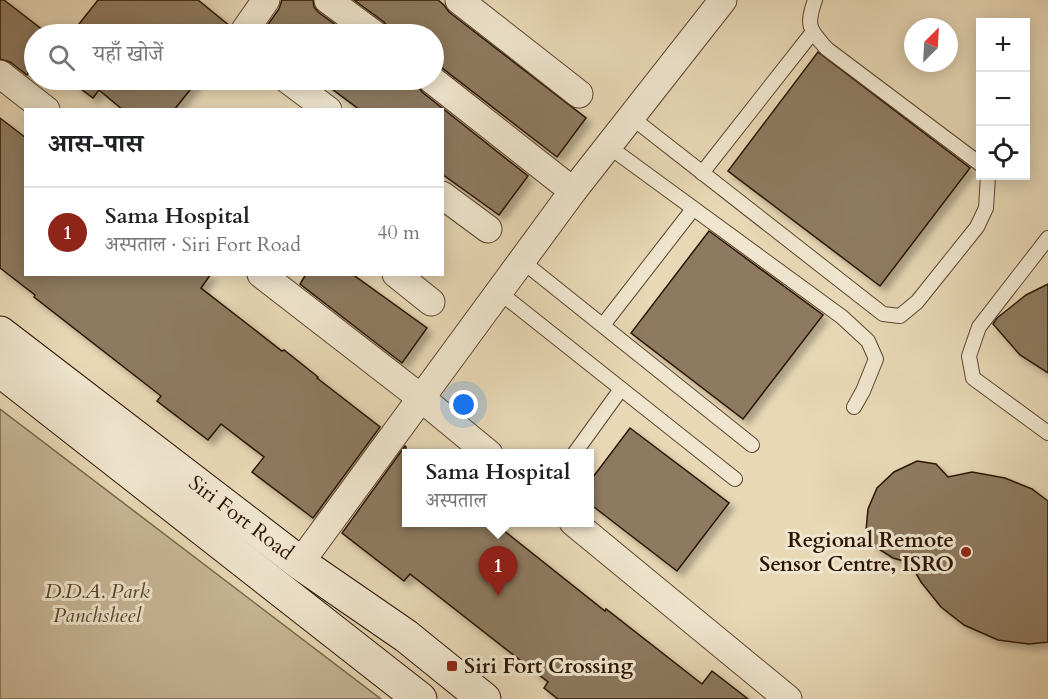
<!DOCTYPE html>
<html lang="hi">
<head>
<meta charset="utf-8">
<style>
	:root { --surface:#fff; --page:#f2f2f2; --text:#202124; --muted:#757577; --line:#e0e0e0; --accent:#8f2418 }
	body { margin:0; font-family:Cardo,"Noto Serif Devanagari",serif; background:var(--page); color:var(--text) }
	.controls { position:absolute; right:18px; top:18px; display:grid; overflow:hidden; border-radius:0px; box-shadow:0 3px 15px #0003 }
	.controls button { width:54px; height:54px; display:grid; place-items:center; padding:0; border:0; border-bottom:2px solid var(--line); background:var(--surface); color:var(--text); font:30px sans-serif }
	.compass { position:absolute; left:904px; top:18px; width:54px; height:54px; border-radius:50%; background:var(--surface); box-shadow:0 3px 15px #0003; rotate:24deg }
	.you { position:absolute; left:464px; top:405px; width:21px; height:21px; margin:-15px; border:4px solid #fff; border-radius:50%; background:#1a73e8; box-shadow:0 0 0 9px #1a73e833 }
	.badge { display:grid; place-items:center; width:39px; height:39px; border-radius:50%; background:var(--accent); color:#fff; font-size:20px; font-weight:700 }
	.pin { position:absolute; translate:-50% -50px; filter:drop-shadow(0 2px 3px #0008) }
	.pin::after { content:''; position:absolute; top:32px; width:21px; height:18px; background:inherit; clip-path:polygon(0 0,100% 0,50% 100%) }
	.popup { position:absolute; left:402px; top:449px; width:192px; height:78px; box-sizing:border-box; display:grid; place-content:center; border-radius:0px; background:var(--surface); filter:drop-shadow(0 2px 4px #0005); font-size:20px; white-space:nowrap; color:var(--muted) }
	.popup b { font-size:22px; color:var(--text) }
	.popup::after { content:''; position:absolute; left:50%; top:100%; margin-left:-12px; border:12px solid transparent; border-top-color:var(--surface) }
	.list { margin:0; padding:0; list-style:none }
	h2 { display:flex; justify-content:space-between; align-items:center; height:78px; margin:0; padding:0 24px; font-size:26px }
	h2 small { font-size:20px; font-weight:400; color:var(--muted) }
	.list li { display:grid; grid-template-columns:39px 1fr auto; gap:18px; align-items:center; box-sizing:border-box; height:90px; padding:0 24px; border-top:2px solid var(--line) }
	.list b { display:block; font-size:22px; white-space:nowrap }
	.list p { margin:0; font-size:20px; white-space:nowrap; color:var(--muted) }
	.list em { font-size:20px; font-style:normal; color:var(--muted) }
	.icon { flex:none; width:33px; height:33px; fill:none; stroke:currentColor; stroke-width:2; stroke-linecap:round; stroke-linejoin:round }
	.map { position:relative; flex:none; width:1048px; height:699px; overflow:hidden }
	.search { position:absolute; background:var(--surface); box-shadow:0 3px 15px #0003; left:24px; top:24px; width:420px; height:66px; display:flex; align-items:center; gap:15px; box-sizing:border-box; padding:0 21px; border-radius:33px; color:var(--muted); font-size:22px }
	.panel { position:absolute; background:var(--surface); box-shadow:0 3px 15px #0003; left:24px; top:108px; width:420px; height:168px; border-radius:0px }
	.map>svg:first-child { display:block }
	.green { fill:#c8b797; stroke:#7a664e; stroke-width:1.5 }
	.building { fill:#8e7a60; stroke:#2c1404; stroke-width:1.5; filter:url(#shadow) }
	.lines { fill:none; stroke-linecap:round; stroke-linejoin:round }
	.lane-casing { stroke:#5b4530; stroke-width:16 }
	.street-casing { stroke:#5b4530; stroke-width:29 }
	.secondary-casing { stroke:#2c1404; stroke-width:35 }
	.lane { stroke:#f0e6cf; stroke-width:14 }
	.street { stroke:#f0e6cf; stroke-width:27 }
	.secondary { stroke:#f0e6cf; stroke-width:33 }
	.poi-dot { fill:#8f2418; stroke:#f0e6cf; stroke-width:2 }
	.labels { text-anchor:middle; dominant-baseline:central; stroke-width:6; stroke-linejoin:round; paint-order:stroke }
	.street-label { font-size:21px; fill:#2c1404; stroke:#f0e6cf }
	.poi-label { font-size:21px; font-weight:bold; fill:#2c1404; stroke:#f0e6cf; text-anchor:end }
	.park-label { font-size:21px; font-style:italic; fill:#5b4530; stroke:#f0e6cf }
</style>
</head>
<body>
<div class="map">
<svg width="1048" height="699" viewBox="0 0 1048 699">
	<defs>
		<filter id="shadow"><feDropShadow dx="5.5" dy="5.5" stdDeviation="3" flood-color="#0004"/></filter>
	</defs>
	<rect width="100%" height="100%" fill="#e8d8b5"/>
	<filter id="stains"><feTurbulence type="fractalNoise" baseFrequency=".00333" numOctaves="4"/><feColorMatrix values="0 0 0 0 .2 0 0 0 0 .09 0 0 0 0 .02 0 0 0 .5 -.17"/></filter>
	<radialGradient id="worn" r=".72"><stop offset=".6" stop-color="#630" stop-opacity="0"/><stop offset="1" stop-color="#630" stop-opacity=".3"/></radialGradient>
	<polygon class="green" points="0,409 381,699 0,699"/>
	<g class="building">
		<polygon points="0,0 4,0 48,34 34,34 34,65 27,75 10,62 0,59"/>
		<polygon points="98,0 198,0 230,26 230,34 71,34"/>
		<polygon points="282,0 313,0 314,7 318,12 348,34 263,34 262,33 279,9"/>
		<polygon points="354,0 438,0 444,5 449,12 586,118 557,157 442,68 434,64 434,34 390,34 388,27 384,22"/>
		<polygon points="818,52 970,168 880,286 728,171"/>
		<polygon points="69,80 198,80 174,110 123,110 99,90 93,98"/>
		<polygon points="320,80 417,80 418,86 422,92 528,176 499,215 442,174 442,110 360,110"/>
		<polygon points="0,118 26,138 26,274 211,274 201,288 282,351 284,350 318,377 317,378 380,427 313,518 252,472 264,457 221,424 208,440 157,401 161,396 34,297 35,295 0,268"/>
		<polygon points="709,231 823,315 743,419 631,333"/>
		<polygon points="306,274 352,274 427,328 402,363 300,284"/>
		<polygon points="1048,284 1048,373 1020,355 993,324 997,318 1026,295"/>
		<polygon points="630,428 729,503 677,571 590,504 590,481"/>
		<polygon points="405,446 406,447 406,522 493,522 605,611 606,609 702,684 712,671 748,699 558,699 544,688 548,682 410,574 404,581 342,533"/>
		<polygon points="917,461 936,464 948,477 972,472 1005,478 1032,489 1048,501 1048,642 1029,644 998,640 964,625 941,607 921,582 910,563 893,558 874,546 866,530 868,509 877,488 894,472"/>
	</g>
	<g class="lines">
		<defs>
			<g id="lane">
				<path d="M 815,0 C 806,26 809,29 827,49 L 980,164"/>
				<polyline points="631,117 883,314 900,316 917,302 977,227 986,208 988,176"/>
				<polyline points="608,146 842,317 868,341 876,359 863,391 854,407"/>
				<polyline points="702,173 812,33"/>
				<polyline points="1048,238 979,327 969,356 973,378 1048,433"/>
				<polyline points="522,261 752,445"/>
				<polyline points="499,292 735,479"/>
				<polyline points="603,325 693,209"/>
				<polyline points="574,454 621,389"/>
			</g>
			<g id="street">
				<polyline points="328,0 374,34"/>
				<polyline points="459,0 579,94"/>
				<polyline points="247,34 245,30 266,0"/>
				<polyline points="0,74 46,110"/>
				<polyline points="288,80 328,110"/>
				<polyline points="432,80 573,191"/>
				<polyline points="442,195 488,229"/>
				<polyline points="261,274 421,398 489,454"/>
				<polyline points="396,274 431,302"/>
				<polyline points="573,522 788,699"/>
				<polyline points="300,563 573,191 723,0"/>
			</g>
			<g id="secondary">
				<polyline points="0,333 300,563 406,636 484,699"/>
				<polyline points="0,370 420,699"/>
			</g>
		</defs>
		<use href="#lane" class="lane-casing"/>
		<use href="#street" class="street-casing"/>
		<use href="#secondary" class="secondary-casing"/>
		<use href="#lane" class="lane"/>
		<use href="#street" class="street"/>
		<use href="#secondary" class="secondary"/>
	</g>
	<g class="poi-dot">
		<circle cx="966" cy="552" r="6"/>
		<rect x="446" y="660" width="12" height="12" rx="3"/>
	</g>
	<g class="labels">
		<g class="street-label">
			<text transform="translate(241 518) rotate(37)">Siri Fort Road</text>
		</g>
		<g class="poi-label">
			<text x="954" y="540">Regional Remote<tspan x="954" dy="24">Sensor Centre, ISRO</tspan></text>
			<text x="464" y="666" text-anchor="start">Siri Fort Crossing</text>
		</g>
		<g class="park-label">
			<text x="97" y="591">D.D.A. Park<tspan x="97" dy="24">Panchsheel</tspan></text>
		</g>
	</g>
	<rect width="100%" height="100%" filter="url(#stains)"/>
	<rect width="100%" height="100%" fill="url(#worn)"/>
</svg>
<div class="controls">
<button>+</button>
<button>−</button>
<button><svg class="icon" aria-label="locate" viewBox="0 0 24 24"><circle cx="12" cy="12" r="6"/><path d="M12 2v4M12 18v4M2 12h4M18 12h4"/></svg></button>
</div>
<svg class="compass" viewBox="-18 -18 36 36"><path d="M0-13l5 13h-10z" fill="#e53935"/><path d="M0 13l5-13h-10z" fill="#757577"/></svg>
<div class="you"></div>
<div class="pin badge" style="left:498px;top:596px">1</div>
<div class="popup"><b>Sama Hospital</b>अस्पताल</div>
<div class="search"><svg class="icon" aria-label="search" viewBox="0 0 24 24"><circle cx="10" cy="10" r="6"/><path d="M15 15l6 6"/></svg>यहाँ खोजें</div>
<section class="panel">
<h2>आस-पास<small></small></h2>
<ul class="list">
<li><span class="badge">1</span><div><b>Sama Hospital</b><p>अस्पताल · Siri Fort Road</p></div><em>40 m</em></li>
</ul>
</section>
</div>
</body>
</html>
